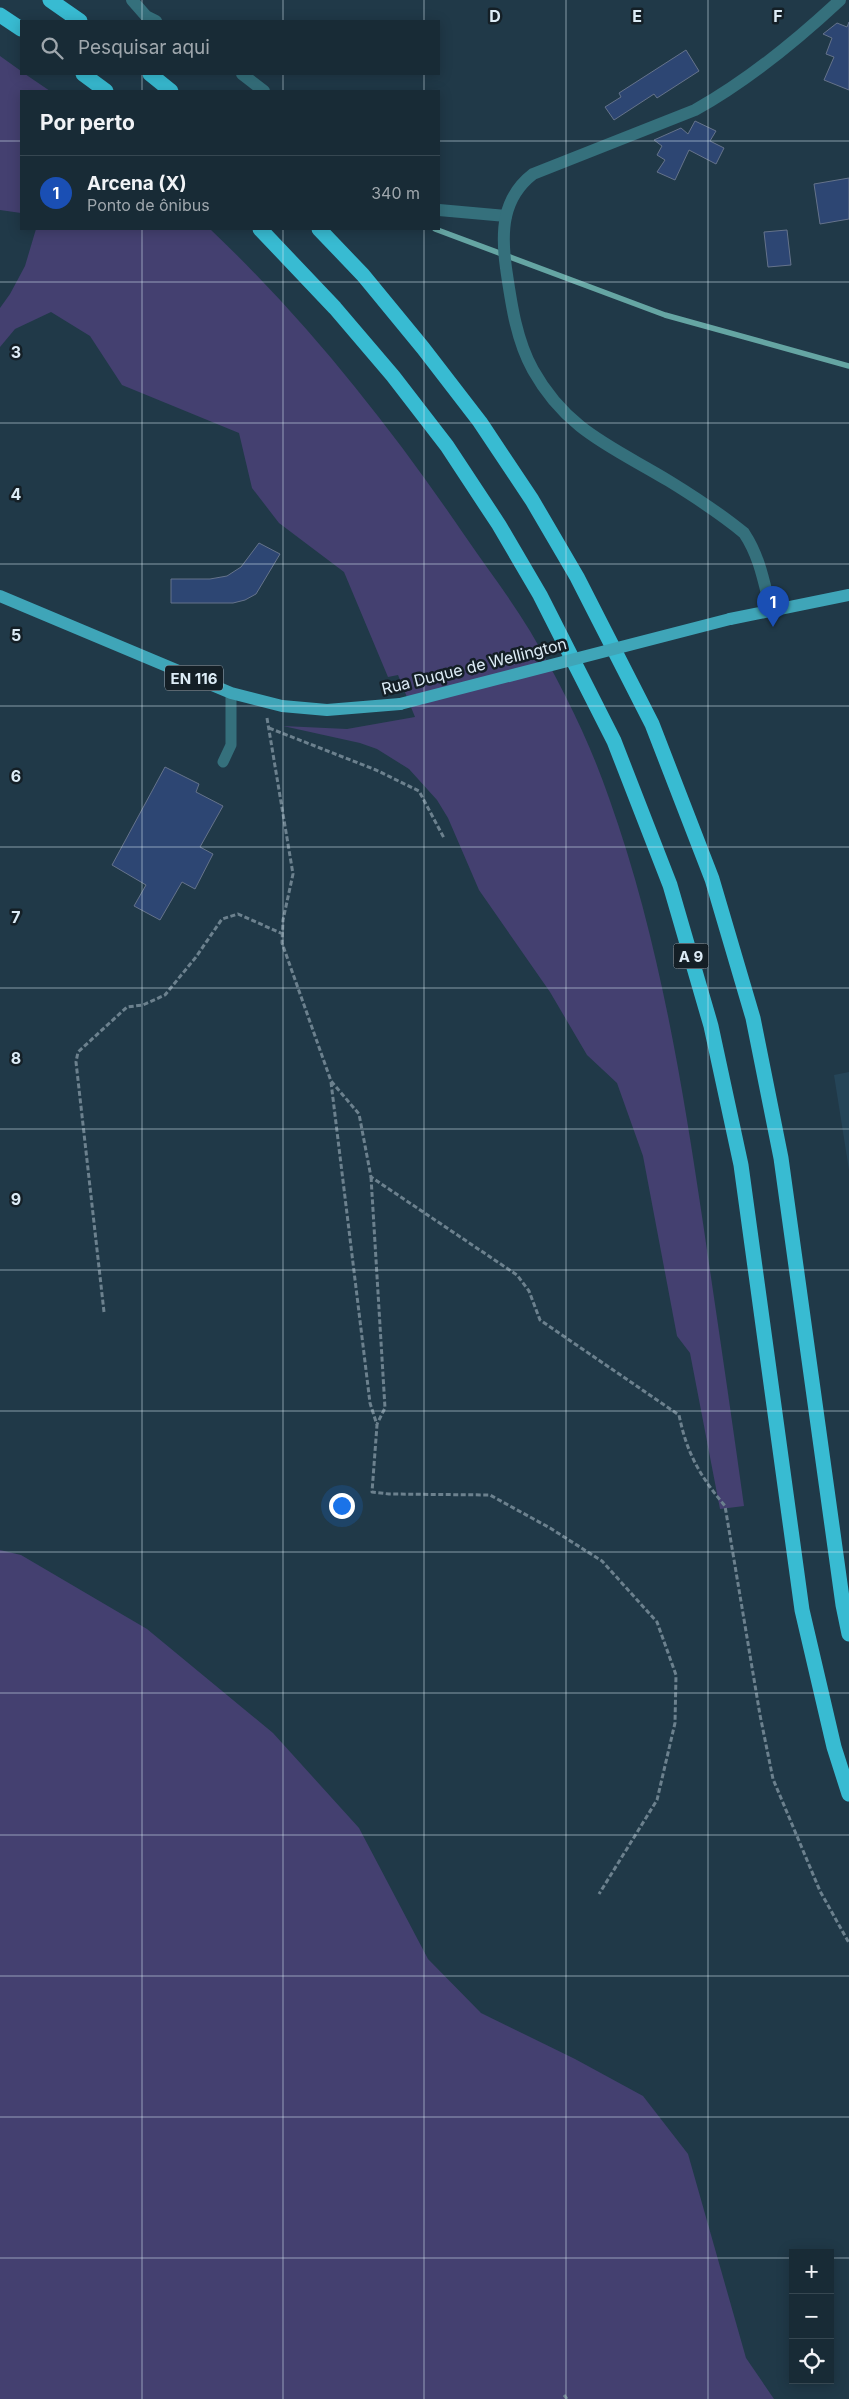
<!DOCTYPE html>
<html lang="pt">
<head>
<meta charset="utf-8">
<style>
	:root { --surface:#182b36; --page:#253742; --text:#f1f3f6; --muted:#9fa7ad; --line:#364751; --accent:#bca0f2 }
	body { margin:0; font-family:Inter,sans-serif; background:var(--page); color:var(--text) }
	.controls { position:absolute; right:15px; bottom:15px; display:grid; overflow:hidden; border-radius:0px; box-shadow:0 2px 12px #0003 }
	.controls button { width:45px; height:45px; display:grid; place-items:center; padding:0; border:0; border-bottom:1px solid var(--line); background:var(--surface); color:var(--text); font:25px sans-serif }
	.you { position:absolute; left:341px; top:1505px; width:18px; height:18px; margin:-12px; border:4px solid #fff; border-radius:50%; background:#1a73e8; box-shadow:0 0 0 8px #1a73e833 }
	.badge { display:grid; place-items:center; width:32px; height:32px; border-radius:50%; background:var(--accent); color:#fff; font-size:16px; font-weight:700 }
	.pin { position:absolute; translate:-50% -41px; filter:drop-shadow(0 1px 2px #0008) }
	.pin::after { content:''; position:absolute; top:26px; width:18px; height:15px; background:inherit; clip-path:polygon(0 0,100% 0,50% 100%) }
	.list { margin:0; padding:0; list-style:none }
	h2 { display:flex; justify-content:space-between; align-items:center; height:65px; margin:0; padding:0 20px; font-size:21px }
	h2 small { font-size:16px; font-weight:400; color:var(--muted) }
	.list li { display:grid; grid-template-columns:32px 1fr auto; gap:15px; align-items:center; box-sizing:border-box; height:75px; padding:0 20px; border-top:1px solid var(--line) }
	.list b { display:block; font-size:19px; white-space:nowrap }
	.list p { margin:0; font-size:16px; white-space:nowrap; color:var(--muted) }
	.list em { font-size:16px; font-style:normal; color:var(--muted) }
	.icon { flex:none; width:28px; height:28px; fill:none; stroke:currentColor; stroke-width:2; stroke-linecap:round; stroke-linejoin:round }
	.map { position:relative; flex:none; width:849px; height:2399px; overflow:hidden }
	.search { position:absolute; background:var(--surface); box-shadow:0 2px 12px #0003; left:20px; top:20px; width:420px; height:55px; display:flex; align-items:center; gap:12px; box-sizing:border-box; padding:0 18px; border-radius:0px; color:var(--muted); font-size:19px }
	.panel { position:absolute; background:var(--surface); box-shadow:0 2px 12px #0003; left:20px; top:90px; width:420px; height:140px; border-radius:0px }
	.map>svg:first-child { display:block }
	.built { fill:#254558 }
	.green { fill:#444070 }
	.lines { fill:none; stroke-linecap:round; stroke-linejoin:round }
	.stream { stroke:#65a5a3; stroke-width:5.5 }
	.building { fill:#2d4673; stroke:#65738b }
	.path { stroke:#6c818e; stroke-width:3; stroke-dasharray:5 2.5; stroke-linecap:butt }
	.service { stroke:#35707c; stroke-width:11 }
	.minor { stroke:#35707c; stroke-width:12 }
	.tertiary { stroke:#35707c; stroke-width:12 }
	.primary { stroke:#3fa5b8; stroke-width:12 }
	.motorway { stroke:#38bbd2; stroke-width:15 }
	.primary-bridge { stroke:#3fa5b8; stroke-width:12 }
	.grid { fill:none; stroke:#ddecf6; stroke-width:1; stroke-opacity:0.55 }
	.labels { text-anchor:middle; dominant-baseline:central; stroke-width:5; stroke-linejoin:round; paint-order:stroke }
	.shield { fill:#141f26; stroke:#a1aeb8; stroke-width:1 }
	.shield-label { font-size:15px; font-weight:bold; fill:#ddecf6 }
	.street-label { font-size:16px; fill:#ddecf6; stroke:#141f26 }
	.grid-label { font-size:16px; text-anchor:middle; font-weight:bold; fill:#ddecf6; stroke:#141f26; stroke-width:5; stroke-linejoin:round; paint-order:stroke }
</style>
</head>
<body>
<div class="map">
<svg width="849" height="2399" viewBox="0 0 849 2399">
	<rect width="100%" height="100%" fill="#203948"/>
	<polygon class="built" points="849,1072 849,1170 834,1075"/>
	<g class="green">
		<polygon points="0,56 21,71 21,74 25,74 50,91 21,91 21,213 0,210"/>
		<path d="M 36,229 L 210,229 C 307,321 390,426 465,536 C 487,568 510,598 530,631 C 561,684 589,740 609,798 C 658,935 682,1081 703,1223 C 717,1318 731,1412 744,1506 L 720,1509 L 690,1353 L 677,1336 L 643,1156 L 617,1083 L 587,1055 L 550,992 L 479,890 L 448,818 L 437,800 L 409,769 L 377,749 L 360,743 L 283,726 L 347,729 L 415,717 L 398,675 L 388,677 L 344,572 L 279,523 L 252,488 L 239,433 L 122,385 L 90,336 L 51,312 L 15,329 L 0,347 L 0,308 L 10,294 L 25,266 Z"/>
		<polygon points="0,1550 21,1555 147,1629 273,1733 359,1828 428,1959 481,2013 575,2059 643,2096 688,2154 746,2358 774,2399 0,2399"/>
	</g>
	<g class="lines">
		<polyline class="stream" points="435,229 665,315 849,366"/>
	</g>
	<g class="building">
		<polygon points="849,22 849,90 824,80 834,57 826,54 832,38 823,34 837,23 847,27"/>
		<polygon points="686,50 699,71 657,98 654,94 614,120 605,107 621,97 619,93"/>
		<polygon points="695,121 716,131 710,141 724,148 716,164 689,150 675,180 657,172 665,160 657,155 662,146 654,140 681,128 688,134"/>
		<polygon points="849,178 849,219 820,224 814,184"/>
		<polygon points="787,230 791,265 768,267 764,232"/>
		<polygon points="259,543 280,554 256,594 245,600 233,603 171,603 171,579 210,579 227,576 241,567"/>
		<polygon points="165,767 199,784 196,792 223,806 200,847 213,854 195,889 182,882 160,920 134,906 146,885 112,865"/>
	</g>
	<g class="lines">
		<g class="path">
			<path d="M 267,718 L 293,874 L 283,920 L 282,943 L 331,1081 L 359,1114 L 371,1177 L 517,1275 L 529,1291 L 540,1320 L 679,1415 C 687,1454 700,1476 725,1506 L 760,1715 L 773,1779 L 820,1891 L 849,1943"/>
			<polyline points="269,728 376,770 419,791 444,838"/>
			<polyline points="331,1082 370,1403 377,1425 372,1492 389,1494 490,1495 550,1528 602,1561 657,1622 676,1675 675,1723 657,1800 599,1894"/>
			<polyline points="371,1177 385,1408 377,1424"/>
			<polyline points="104,1312 76,1062 78,1052 127,1007 143,1005 165,995 196,957 222,919 238,914 283,934"/>
			<polyline points="564,2395 567,2399"/>
		</g>
		<polyline class="service" points="223,762 231,745 231,693"/>
		<g class="minor">
			<polyline points="132,0 146,16 156,21"/>
			<polyline points="242,74 264,91"/>
			<polyline points="439,210 506,216"/>
		</g>
		<path class="tertiary" d="M 771,610 C 764,583 760,557 744,533 C 721,514 695,497 669,481 C 613,447 567,431 533,370 C 516,340 511,302 506,268 C 501,232 502,198 533,174 L 695,110 C 747,81 796,41 840,0"/>
		<g class="primary">
			<polyline points="0,596 231,693 282,706 327,710 400,704"/>
			<polyline points="730,619 849,595"/>
		</g>
		<g class="motorway">
			<polyline points="50,0 80,21"/>
			<polyline points="0,15 21,29"/>
			<polyline points="83,74 106,91"/>
			<polyline points="150,74 171,91"/>
			<polyline points="260,229 335,308 393,376 447,446 499,525 540,595 614,741 670,885 711,1026 741,1165 802,1610 834,1747 849,1794"/>
			<polyline points="319,229 363,275 423,348 480,422 532,500 577,577 652,724 712,879 753,1018 781,1158 843,1605 849,1634"/>
		</g>
		<polyline class="primary-bridge" points="400,704 730,619"/>
	</g>
	<path class="grid" d="M 142,0 L 142,21M 283,0 L 283,21M 424,0 L 424,21M 566,0 L 566,2399M 708,0 L 708,2399M 142,74 L 142,91M 283,74 L 283,91M 424,74 L 424,91M 0,141 L 21,141M 439,141 L 849,141M 142,229 L 142,2399M 283,229 L 283,2399M 424,229 L 424,2399M 0,282 L 849,282M 0,423 L 849,423M 0,564 L 849,564M 0,706 L 849,706M 0,847 L 849,847M 0,988 L 849,988M 0,1129 L 849,1129M 0,1270 L 849,1270M 0,1411 L 849,1411M 0,1552 L 849,1552M 0,1693 L 849,1693M 0,1835 L 849,1835M 0,1976 L 849,1976M 0,2117 L 849,2117M 0,2258 L 793,2258M 830,2258 L 849,2258"/>
	<g class="labels">
		<g class="shield">
			<rect x="165" y="665.5" width="58" height="25" rx="4"/>
			<rect x="673.5" y="943.5" width="35" height="25" rx="4"/>
		</g>
		<g class="shield-label">
			<text x="194" y="678">EN 116</text>
			<text x="691" y="956">A 9</text>
		</g>
		<g class="street-label">
			<text transform="translate(474 666) rotate(-14)">Rua Duque de Wellington</text>
		</g>
	</g>
	<g class="grid-label">
		<text x="495" y="22">D</text>
		<text x="637" y="22">E</text>
		<text x="778" y="22">F</text>
		<text x="16" y="358">3</text>
		<text x="16" y="500">4</text>
		<text x="16" y="641">5</text>
		<text x="16" y="782">6</text>
		<text x="16" y="923">7</text>
		<text x="16" y="1064">8</text>
		<text x="16" y="1205">9</text>
	</g>
</svg>
<div class="controls">
<button>+</button>
<button>−</button>
<button><svg class="icon" aria-label="locate" viewBox="0 0 24 24"><circle cx="12" cy="12" r="6"/><path d="M12 2v4M12 18v4M2 12h4M18 12h4"/></svg></button>
</div>
<div class="you"></div>
<div class="pin badge" style="left:773px;top:627px;background:#1a4fb4">1</div>
<div class="search"><svg class="icon" aria-label="search" viewBox="0 0 24 24"><circle cx="10" cy="10" r="6"/><path d="M15 15l6 6"/></svg>Pesquisar aqui</div>
<section class="panel">
<h2>Por perto<small></small></h2>
<ul class="list">
<li><span class="badge" style="background:#1a4fb4">1</span><div><b>Arcena (X)</b><p>Ponto de ônibus</p></div><em>340 m</em></li>
</ul>
</section>
</div>
</body>
</html>
